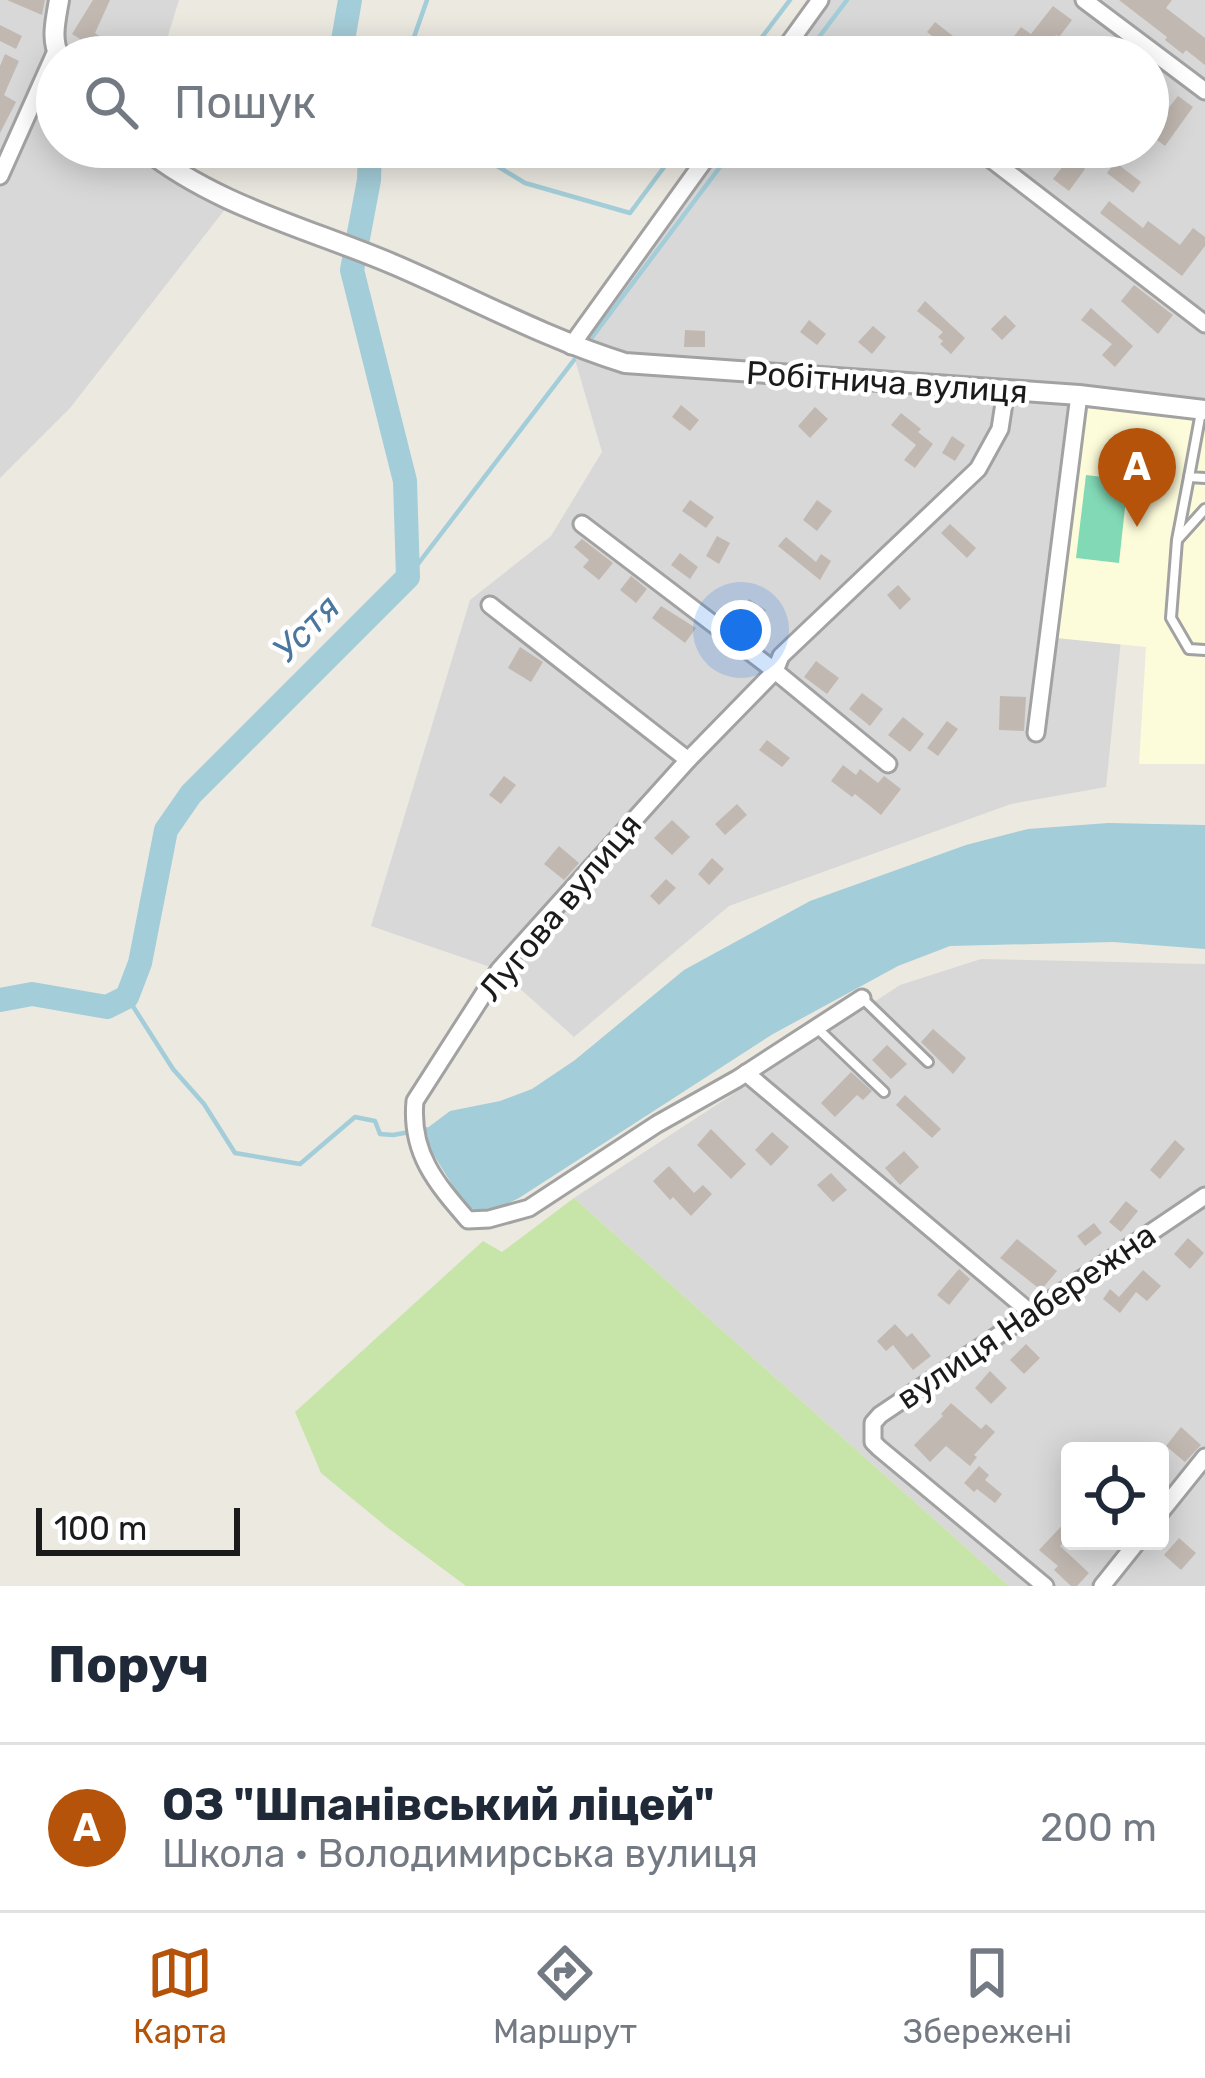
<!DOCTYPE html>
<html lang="uk">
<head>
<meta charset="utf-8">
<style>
	:root { --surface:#fff; --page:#f2f2f3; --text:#1f2937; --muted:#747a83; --line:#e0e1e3; --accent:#b45309 }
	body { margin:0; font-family:Rubik,sans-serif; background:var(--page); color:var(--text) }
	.controls { position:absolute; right:36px; bottom:36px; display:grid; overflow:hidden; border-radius:12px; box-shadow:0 6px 30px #0003 }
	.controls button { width:108px; height:108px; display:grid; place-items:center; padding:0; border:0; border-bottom:3px solid var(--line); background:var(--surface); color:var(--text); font:60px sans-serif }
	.scale { position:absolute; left:36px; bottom:30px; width:204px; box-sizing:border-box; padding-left:12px; border:6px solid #1b1b1b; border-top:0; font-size:33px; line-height:42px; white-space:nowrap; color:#1b1b1b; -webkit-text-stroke:9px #fff; paint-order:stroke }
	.you { position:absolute; left:741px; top:630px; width:42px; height:42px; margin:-30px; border:9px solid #fff; border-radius:50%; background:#1a73e8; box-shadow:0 0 0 18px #1a73e833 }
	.badge { display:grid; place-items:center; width:78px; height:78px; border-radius:50%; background:var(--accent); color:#fff; font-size:39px; font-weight:700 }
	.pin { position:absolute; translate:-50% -99px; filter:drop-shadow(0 3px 6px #0008) }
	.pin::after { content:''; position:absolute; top:63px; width:42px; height:36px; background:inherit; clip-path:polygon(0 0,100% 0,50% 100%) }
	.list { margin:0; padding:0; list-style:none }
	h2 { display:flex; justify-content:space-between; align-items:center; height:156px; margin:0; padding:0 48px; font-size:51px }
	h2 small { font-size:39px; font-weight:400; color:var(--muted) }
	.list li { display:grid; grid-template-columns:78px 1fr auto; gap:36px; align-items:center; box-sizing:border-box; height:168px; padding:0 48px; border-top:3px solid var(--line) }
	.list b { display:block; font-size:45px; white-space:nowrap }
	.list p { margin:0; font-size:39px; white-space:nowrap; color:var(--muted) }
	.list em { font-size:39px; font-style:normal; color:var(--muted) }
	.icon { flex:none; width:66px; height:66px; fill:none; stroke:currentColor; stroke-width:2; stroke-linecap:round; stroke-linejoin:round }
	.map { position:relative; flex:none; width:1205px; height:1586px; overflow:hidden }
	.search { position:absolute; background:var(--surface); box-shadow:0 6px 30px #0003; left:36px; right:36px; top:36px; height:132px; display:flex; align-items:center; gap:30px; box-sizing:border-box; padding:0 42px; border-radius:66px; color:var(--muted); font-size:45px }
	.sheet { height:324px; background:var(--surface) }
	nav { display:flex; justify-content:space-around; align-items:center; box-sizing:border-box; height:168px; border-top:3px solid var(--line); background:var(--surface); font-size:33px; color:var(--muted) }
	nav a { display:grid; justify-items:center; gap:6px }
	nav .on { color:var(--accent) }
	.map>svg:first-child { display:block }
	.residential { fill:#d9d8d8; fill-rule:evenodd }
	.education { fill:#fdfcda }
	.grass { fill:#c8e5a9 }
	.pitch { fill:#82d9b6 }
	.water { fill:#a3cdd8 }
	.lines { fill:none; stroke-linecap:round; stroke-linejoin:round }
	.stream { stroke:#a3cdd8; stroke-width:4.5 }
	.river { stroke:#a3cdd8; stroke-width:24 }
	.building { fill:#c1b8b1 }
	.service-casing { stroke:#a2a2a2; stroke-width:14 }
	.minor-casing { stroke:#a2a2a2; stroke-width:21 }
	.tertiary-casing { stroke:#a2a2a2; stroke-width:24 }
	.service { stroke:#fff; stroke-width:8 }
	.minor { stroke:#fff; stroke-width:15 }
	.tertiary { stroke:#fff; stroke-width:18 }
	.labels { text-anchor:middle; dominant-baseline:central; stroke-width:9; stroke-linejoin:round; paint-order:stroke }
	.street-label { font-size:33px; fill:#1b1b1b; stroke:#fff }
	.water-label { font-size:36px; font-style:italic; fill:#4b769e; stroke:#fff }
</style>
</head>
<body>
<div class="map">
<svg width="1205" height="1586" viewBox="0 0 1205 1586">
	<rect width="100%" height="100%" fill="#ece9e1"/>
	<g class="residential">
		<polygon points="0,0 179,0 166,42 189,57 57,57 57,147 198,147 180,173 233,199 70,408 0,478"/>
		<polygon points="820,0 1205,0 1205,410 1145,404 1106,787 1011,804 729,906 574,1037 499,970 371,926 470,600 551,536 602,452 571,346 714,147 1148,147 1148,57 779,57"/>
		<path d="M 981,959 L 1205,964 L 1205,1586 L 1009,1586 L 574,1198 L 900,985 ZM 1070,1451 L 1160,1451 L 1160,1541 L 1070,1541 Z"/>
	</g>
	<polygon class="education" points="1084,408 1205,417 1205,764 1139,764 1146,647 1056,638"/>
	<polygon class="grass" points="574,1198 1009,1586 466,1586 388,1528 321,1473 295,1412 483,1241 502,1252"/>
	<polygon class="pitch" points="1086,475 1128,480 1119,563 1076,558"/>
	<polygon class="water" points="1108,823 1205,825 1205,949 1113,942 950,946 898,966 773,1034 519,1198 489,1213 466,1207 430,1149 426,1129 450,1111 500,1101 532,1089 575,1060 684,970 810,901 966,845 1028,829"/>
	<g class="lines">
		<g class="stream">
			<polyline points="407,57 427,0"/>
			<polyline points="747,57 790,0"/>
			<polyline points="804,57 847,0"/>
			<polyline points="466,147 525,183 630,213 679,147"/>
			<polyline points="590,340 735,147"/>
			<polyline points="408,577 574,360"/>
			<polyline points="127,997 173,1069 204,1104 235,1153 300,1164 355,1117 375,1121 380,1134 393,1135 426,1129"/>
		</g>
		<g class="river">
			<polyline points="344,57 341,52 350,0"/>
			<polyline points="0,1000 32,994 107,1007 127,997 140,963 166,830 191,794 408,577 405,481 352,270 369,180 370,147"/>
		</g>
	</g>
	<g class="building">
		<polygon points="7,0 45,0 42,15"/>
		<polygon points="93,0 110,0 95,33 111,44 103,57 93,52 95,48 72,34"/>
		<polygon points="1119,0 1172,0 1166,8 1205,38 1205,65 1186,50 1183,54 1165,40 1167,37"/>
		<polygon points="1053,6 1072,20 1059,37 1056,35 1039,57 1033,57 1011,40 1021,27 1031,34"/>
		<polygon points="935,22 953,36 945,46 927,32"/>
		<polygon points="0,25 22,36 16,49 0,41"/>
		<polygon points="1096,36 1123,57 1080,57"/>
		<polygon points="5,54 19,61 4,95 16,102 0,133 0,66"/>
		<polygon points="1178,96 1193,107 1165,146 1148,133 1148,126 1154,118 1158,121"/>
		<polygon points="1013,147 1050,147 1036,165"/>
		<polygon points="1078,147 1096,147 1082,166 1085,169 1069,191 1053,179"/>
		<polygon points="1115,162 1141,182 1133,193 1107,173"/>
		<polygon points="1109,201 1143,228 1148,221 1180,245 1193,228 1205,237 1205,246 1182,276 1100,213"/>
		<polygon points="1134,285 1173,315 1158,334 1121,301"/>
		<polygon points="925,301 965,338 951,354 940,344 943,341 938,337 943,332 917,311"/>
		<polygon points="1091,308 1133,346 1115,367 1102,355 1112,344 1081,320"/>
		<polygon points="1005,315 1016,326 1002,340 991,329"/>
		<polygon points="809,320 826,334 817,345 800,332"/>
		<polygon points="873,326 886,337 872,354 858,342"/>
		<polygon points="685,330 705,331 705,347 684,347"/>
		<polygon points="681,405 699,420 690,431 672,417"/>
		<polygon points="815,407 828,419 810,438 798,426"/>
		<polygon points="901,413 921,429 918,432 933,444 915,468 904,460 916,445 891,425"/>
		<polygon points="952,436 965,445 955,461 942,453"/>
		<polygon points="690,500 714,517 706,528 682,511"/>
		<polygon points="817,500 832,511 817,531 803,520"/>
		<polygon points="950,524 976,548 967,558 941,533"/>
		<polygon points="717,536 730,543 719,564 706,556"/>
		<polygon points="786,537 816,562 821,554 831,561 820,580 778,546"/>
		<polygon points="582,539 613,563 599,580 583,567 589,560 574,547"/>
		<polygon points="680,553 698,567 690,579 671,565"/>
		<polygon points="631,576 647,589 636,603 620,590"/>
		<polygon points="898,585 911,599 900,610 887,595"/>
		<polygon points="749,599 766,610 755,626 739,615"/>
		<polygon points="661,606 696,628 685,643 652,618"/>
		<polygon points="520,647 543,662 531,682 508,668"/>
		<polygon points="816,661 839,678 827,694 804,677"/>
		<polygon points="862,693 883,709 870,726 849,709"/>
		<polygon points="1000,696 1026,697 1024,731 999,730"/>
		<polygon points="903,717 924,734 910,752 888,735"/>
		<polygon points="947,721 958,729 938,756 927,748"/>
		<polygon points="767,740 790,758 782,767 759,750"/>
		<polygon points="843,765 856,775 860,769 878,783 884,776 901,789 881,815 855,794 852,797 831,781"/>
		<polygon points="504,776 516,785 501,804 489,795"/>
		<polygon points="737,804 747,815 725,835 715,824"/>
		<polygon points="672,820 690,837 672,855 654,838"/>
		<polygon points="559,846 579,863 564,880 544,864"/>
		<polygon points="712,858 724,869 709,885 698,874"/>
		<polygon points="666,879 676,888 659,905 650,896"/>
		<polygon points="933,1029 966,1058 953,1074 921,1042"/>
		<polygon points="887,1045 907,1064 891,1079 872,1060"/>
		<polygon points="851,1072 872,1091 863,1100 857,1095 835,1117 821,1103"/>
		<polygon points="905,1095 941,1129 932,1138 896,1105"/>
		<polygon points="711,1129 746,1164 731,1179 697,1145"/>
		<polygon points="772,1132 789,1147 771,1166 755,1150"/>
		<polygon points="1175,1140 1185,1149 1160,1179 1150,1170"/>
		<polygon points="904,1151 919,1167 900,1185 885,1168"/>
		<polygon points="669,1166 694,1193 703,1185 712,1194 691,1216 673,1197 670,1200 653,1181"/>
		<polygon points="831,1173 847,1190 833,1202 817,1185"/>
		<polygon points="1126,1201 1138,1211 1121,1232 1109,1222"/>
		<polygon points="1094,1223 1102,1233 1085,1246 1077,1236"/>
		<polygon points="1188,1238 1204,1253 1190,1269 1174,1254"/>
		<polygon points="1017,1239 1057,1271 1041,1290 1000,1258"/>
		<polygon points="959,1269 970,1279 949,1305 937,1295"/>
		<polygon points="1143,1270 1161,1286 1147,1301 1136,1292 1120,1313 1103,1299 1110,1289 1119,1297"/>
		<polygon points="895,1324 907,1337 912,1333 931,1356 913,1370 893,1345 886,1351 877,1341"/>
		<polygon points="1026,1344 1040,1358 1024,1374 1010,1360"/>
		<polygon points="990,1371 1007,1388 991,1404 975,1388"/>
		<polygon points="951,1403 981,1429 986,1424 995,1432 974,1455 977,1457 970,1466 946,1446 930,1462 914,1445 943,1416 941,1414"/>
		<polygon points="1181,1427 1201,1445 1185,1462 1166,1446"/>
		<polygon points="979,1466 989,1475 985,1480 1002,1494 995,1503 977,1489 974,1492 964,1483"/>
		<polygon points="1070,1517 1070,1535 1060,1546 1089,1573 1077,1586 1071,1586 1054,1570 1058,1566 1039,1550"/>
		<polygon points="1179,1538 1196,1553 1181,1570 1164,1555"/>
	</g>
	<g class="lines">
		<defs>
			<g id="service">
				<polyline points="1201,412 1189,477 1205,478"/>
				<polyline points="1189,477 1177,540 1171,618 1189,649 1205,650"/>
				<polyline points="1178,539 1205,509"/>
				<polyline points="863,999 928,1062"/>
				<polyline points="817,1028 884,1092"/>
			</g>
			<g id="minor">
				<polyline points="1084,0 1205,91"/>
				<polyline points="779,57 820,0"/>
				<polyline points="975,147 1205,324"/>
				<polyline points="0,176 56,51"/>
				<polyline points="571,346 714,147"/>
				<polyline points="582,524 775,671 888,764"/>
				<polyline points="490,605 688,760"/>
				<polyline points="1036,733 1079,395"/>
				<path d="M 862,998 L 737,1079 L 657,1124 L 529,1208 L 489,1219 L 468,1220 C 436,1183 410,1153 415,1101 L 499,970 L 688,760 L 775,671 L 781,656 L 978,469 L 1000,429 L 1006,390"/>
				<polyline points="746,1073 1031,1313"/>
				<polyline points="1160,1513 1205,1457"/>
				<polyline points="1045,1586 879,1448 873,1442 873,1423 880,1415 1205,1196"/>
				<polyline points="1102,1586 1138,1541"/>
			</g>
			<g id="tertiary">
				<path d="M 59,0 C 56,19 50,40 60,57"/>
				<path d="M 143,147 C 215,206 311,229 395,265 C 472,298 545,338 625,363 L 1079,395 L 1205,410"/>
			</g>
		</defs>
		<use href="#service" class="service-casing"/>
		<use href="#minor" class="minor-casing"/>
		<use href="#tertiary" class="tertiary-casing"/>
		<use href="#service" class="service"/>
		<use href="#minor" class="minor"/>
		<use href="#tertiary" class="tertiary"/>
	</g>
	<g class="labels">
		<g class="street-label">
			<text transform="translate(887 382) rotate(4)">Робітнича вулиця</text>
			<text transform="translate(560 907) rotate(-50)">Лугова вулиця</text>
			<text transform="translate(1026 1316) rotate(-34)">вулиця Набережна</text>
		</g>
		<g class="water-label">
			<text transform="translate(306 628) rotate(-45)">Устя</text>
		</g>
	</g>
</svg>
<div class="controls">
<button><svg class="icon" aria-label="locate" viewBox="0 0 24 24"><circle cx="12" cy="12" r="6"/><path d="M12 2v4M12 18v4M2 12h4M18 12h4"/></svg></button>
</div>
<div class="scale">100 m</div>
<div class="you"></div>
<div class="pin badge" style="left:1137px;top:527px">A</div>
<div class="search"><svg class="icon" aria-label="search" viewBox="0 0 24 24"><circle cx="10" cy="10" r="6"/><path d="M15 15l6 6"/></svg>Пошук</div>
</div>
<section class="sheet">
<h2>Поруч<small></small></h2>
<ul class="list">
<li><span class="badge">A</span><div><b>ОЗ &quot;Шпанівський ліцей&quot;</b><p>Школа · Володимирська вулиця</p></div><em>200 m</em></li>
</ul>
</section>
<nav>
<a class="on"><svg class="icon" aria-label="map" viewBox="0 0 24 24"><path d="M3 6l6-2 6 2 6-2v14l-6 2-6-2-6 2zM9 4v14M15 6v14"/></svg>Карта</a>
<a><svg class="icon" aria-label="directions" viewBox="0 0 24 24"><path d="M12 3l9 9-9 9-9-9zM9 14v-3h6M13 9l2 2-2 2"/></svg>Маршрут</a>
<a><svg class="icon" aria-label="saved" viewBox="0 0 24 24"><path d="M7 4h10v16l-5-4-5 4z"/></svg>Збережені</a>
</nav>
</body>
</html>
